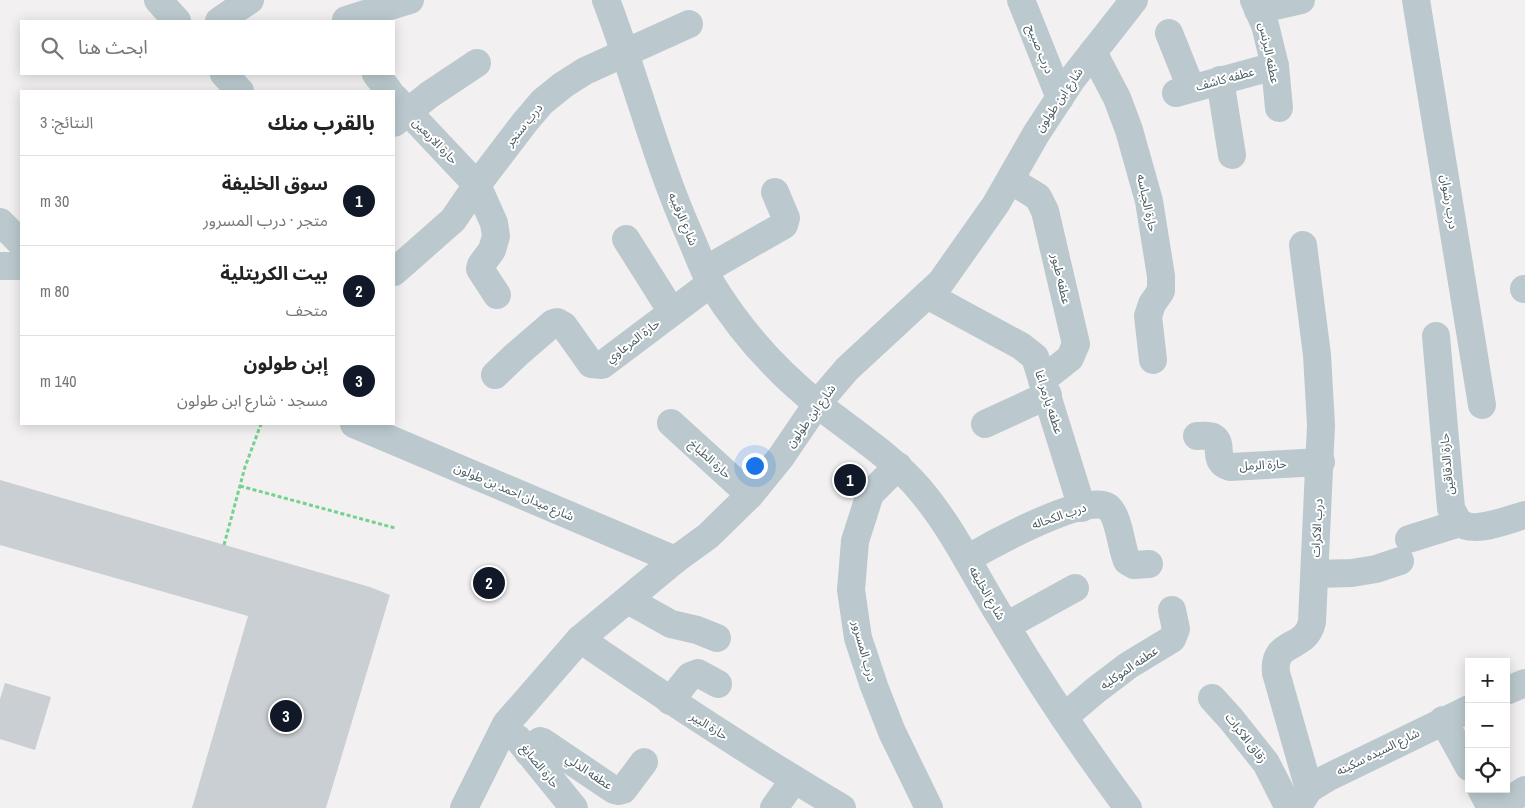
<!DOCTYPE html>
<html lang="ar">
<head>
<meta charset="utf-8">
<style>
	:root { --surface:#fff; --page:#f6f6f6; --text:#222; --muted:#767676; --line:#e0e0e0; --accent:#111827 }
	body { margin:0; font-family:"Archivo Narrow","Noto Sans Arabic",sans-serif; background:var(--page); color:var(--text); direction:rtl }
	.controls { position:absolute; right:15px; bottom:15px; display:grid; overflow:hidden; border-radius:0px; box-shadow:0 2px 12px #0003 }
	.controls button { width:45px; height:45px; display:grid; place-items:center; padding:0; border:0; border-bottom:1px solid var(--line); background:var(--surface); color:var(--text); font:25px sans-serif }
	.you { position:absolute; left:754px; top:465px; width:18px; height:18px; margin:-12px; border:4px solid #fff; border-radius:50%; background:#1a73e8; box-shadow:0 0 0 8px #1a73e833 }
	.badge { display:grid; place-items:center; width:32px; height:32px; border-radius:50%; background:var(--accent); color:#fff; font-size:16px; font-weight:700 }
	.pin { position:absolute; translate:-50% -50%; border:2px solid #fff; box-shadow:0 1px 5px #0006 }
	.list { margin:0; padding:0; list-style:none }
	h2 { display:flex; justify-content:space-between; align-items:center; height:65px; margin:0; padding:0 20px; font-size:21px }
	h2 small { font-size:16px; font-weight:400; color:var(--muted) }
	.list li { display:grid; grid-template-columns:32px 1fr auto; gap:15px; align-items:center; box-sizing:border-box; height:90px; padding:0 20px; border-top:1px solid var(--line) }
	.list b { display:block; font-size:19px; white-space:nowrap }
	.list p { margin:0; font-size:16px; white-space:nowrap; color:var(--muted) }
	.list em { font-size:16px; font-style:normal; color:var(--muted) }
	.icon { flex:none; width:28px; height:28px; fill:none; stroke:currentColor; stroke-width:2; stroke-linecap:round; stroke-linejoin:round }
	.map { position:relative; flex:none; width:1525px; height:808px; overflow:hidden; direction:ltr }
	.search { position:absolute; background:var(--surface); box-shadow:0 2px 12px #0003; left:20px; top:20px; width:375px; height:55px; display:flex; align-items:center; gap:12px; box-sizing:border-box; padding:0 18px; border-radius:0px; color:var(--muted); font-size:19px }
	.panel { position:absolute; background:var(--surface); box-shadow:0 2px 12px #0003; left:20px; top:90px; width:375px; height:335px; border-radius:0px; direction:rtl }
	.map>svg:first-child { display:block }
	.building { fill:#cacfd3 }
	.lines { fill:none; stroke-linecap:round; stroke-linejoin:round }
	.path { stroke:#73d290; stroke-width:3; stroke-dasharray:4 2.5; stroke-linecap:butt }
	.minor { stroke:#bbc9ce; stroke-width:28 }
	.labels { text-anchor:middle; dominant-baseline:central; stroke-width:4; stroke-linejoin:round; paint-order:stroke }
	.street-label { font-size:12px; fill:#47595f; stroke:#fff }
</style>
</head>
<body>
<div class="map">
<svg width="1525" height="808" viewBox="0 0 1525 808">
	<rect width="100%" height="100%" fill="#f3f0f1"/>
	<g class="building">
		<polygon points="0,480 370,587 390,595 326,808 192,808 248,616 0,545"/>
		<polygon points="5,683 51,697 35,750 0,739 0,699"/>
	</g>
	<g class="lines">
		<g class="path">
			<polyline points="240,486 395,528"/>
			<polyline points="224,545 245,467 261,424"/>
		</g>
		<g class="minor">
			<polyline points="158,0 177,21"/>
			<path d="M 606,0 C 636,78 656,160 690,236 C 697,252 703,270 712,285 C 741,332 777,372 820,406 C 854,433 893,457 921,491 C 953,529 974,574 1000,616 C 1039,682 1082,746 1128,808"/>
			<polyline points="1021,0 1060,98"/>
			<polyline points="1254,0 1265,25 1275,66 1279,108"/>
			<polyline points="1416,0 1482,405"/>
			<polyline points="1258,10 1301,0"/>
			<polyline points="346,20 410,0"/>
			<polyline points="219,21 250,0"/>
			<polyline points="1169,33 1191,88"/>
			<polyline points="1093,52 1117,98 1129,130 1149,201 1161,276 1161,291 1152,304 1148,316 1153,360"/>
			<polyline points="224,74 240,91"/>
			<polyline points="376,74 389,91"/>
			<polyline points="1220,80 1232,155"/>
			<polyline points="1176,93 1275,66"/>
			<polyline points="394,97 477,185 494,223 496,236 492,250 481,265 480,269 497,295"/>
			<polyline points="394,123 429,95 477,63"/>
			<polyline points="1010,180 1038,197 1045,211 1076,344 1070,358 1042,380"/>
			<polyline points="0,222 21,243"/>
			<polyline points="626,239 672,312"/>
			<path d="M 1303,245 L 1317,355 L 1321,425 L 1312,622 C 1306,651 1272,639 1276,673 L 1309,789"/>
			<polyline points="0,266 21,266"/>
			<polyline points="705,270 784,225 786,218 775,192"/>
			<polyline points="394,272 453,220 477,185 525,122 542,102 563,85 585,71 689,24"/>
			<polyline points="1524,289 1525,289"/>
			<polyline points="927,295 1021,346 1035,357 1082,508"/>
			<path d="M 1436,336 L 1451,508 C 1453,512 1456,519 1459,522 C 1473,535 1509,519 1525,515"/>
			<polyline points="495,375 516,355 553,323 557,322 564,326 591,364 602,365 711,283"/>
			<polyline points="671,423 750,495"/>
			<polyline points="354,424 675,560"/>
			<polyline points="985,424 1048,395"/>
			<path d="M 1197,436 C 1202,436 1209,435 1213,437 C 1225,444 1211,462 1230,467 L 1321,462"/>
			<polyline points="898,466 870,494 855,541 851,590 858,638 874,686 892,732 929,808"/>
			<polyline points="1409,539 1460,523"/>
			<path d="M 967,559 C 989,546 1086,492 1108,507 C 1119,516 1121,547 1127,561 L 1134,565 L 1149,564"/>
			<polyline points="1315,574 1352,573 1376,569 1400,561"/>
			<polyline points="628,600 671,624 697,630 717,638"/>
			<polyline points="1006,626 1075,588"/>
			<path d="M 580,639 C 666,698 752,755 842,808"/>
			<polyline points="1506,691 1525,683"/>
			<polyline points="1212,698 1231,719 1266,763 1289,808"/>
			<polyline points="670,701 690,676 698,673 718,684"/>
			<polyline points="1064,717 1096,690 1129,665 1172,639 1176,629 1172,610"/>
			<polyline points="1443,720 1469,767"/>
			<polyline points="518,739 574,808"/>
			<polyline points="528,752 540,741 543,742 614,790 619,791 623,790 644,762"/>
			<polyline points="1481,789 1491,808"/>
			<polyline points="464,808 506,724 580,639 675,560 708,536 750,495 781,457 817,404 847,369 941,282 996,204 1036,134 1072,79 1134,0"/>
			<polyline points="774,808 794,780"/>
			<polyline points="1297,808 1309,789 1327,778 1469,709"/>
			<polyline points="1498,808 1525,790"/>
		</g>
	</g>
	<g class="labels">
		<g class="street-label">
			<text transform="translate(1040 49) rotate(68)">درب صبيح</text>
			<text transform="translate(1269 53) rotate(78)">عطفه البرنس</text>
			<text transform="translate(1225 79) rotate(-15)">عطفه كاشف</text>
			<text transform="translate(1059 100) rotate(-56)">شارع ابن طولون</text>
			<text transform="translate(524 125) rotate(-51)">درب سنجر</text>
			<text transform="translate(435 141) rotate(46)">حارة الاربعين</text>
			<text transform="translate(1449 202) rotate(81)">درب رشوان</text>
			<text transform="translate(1147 203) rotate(78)">حارة الجباسه</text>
			<text transform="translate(683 219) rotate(67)">شارع الرقيبه</text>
			<text transform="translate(1061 279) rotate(77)">عطفه طبور</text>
			<text transform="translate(633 341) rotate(-37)">حارة المرعاوي</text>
			<text transform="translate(1049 402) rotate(72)">عطفه يارمر اغا</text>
			<text transform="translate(811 416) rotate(-54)">شارع ابن طولون</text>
			<text transform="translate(710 459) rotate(42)">حارة الطباخ</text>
			<text transform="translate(1447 464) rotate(-95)">حارة الدقاقين</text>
			<text transform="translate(1263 465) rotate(-3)">حارة الرمل</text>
			<text transform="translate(514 492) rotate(23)">شارع ميدان احمد بن طولون</text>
			<text transform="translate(1059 516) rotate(-19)">درب الكحاله</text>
			<text transform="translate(1317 528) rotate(-87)">درب الاكرات</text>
			<text transform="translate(987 593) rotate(60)">شارع الخليفه</text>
			<text transform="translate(864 651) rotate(75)">درب المسرور</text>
			<text transform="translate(1129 668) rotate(-34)">عطفه الموكليه</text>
			<text transform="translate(709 726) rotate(32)">حارة البير</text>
			<text transform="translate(1246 738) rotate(52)">زقاق الاكرات</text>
			<text transform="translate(1378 752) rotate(-26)">شارع السيده سكينه</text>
			<text transform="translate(540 766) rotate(51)">حارة الصايغ</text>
			<text transform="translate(589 772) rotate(34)">عطفه الدلي</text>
		</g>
	</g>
</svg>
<div class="controls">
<button>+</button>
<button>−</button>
<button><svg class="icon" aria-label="locate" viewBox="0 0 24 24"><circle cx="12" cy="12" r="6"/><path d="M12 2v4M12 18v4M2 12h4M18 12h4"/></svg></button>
</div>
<div class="you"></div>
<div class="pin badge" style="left:850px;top:480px">1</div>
<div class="pin badge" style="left:489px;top:583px">2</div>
<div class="pin badge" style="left:286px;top:716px">3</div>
<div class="search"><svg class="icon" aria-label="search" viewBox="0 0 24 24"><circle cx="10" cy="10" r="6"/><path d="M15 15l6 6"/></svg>ابحث هنا</div>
<section class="panel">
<h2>بالقرب منك<small>النتائج: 3</small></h2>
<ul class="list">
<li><span class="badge">1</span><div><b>سوق الخليفة</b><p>متجر · درب المسرور</p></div><em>30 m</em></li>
<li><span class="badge">2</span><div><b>بيت الكريتلية</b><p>متحف</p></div><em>80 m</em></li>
<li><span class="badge">3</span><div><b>إبن طولون</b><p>مسجد · شارع ابن طولون</p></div><em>140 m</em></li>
</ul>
</section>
</div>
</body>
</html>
